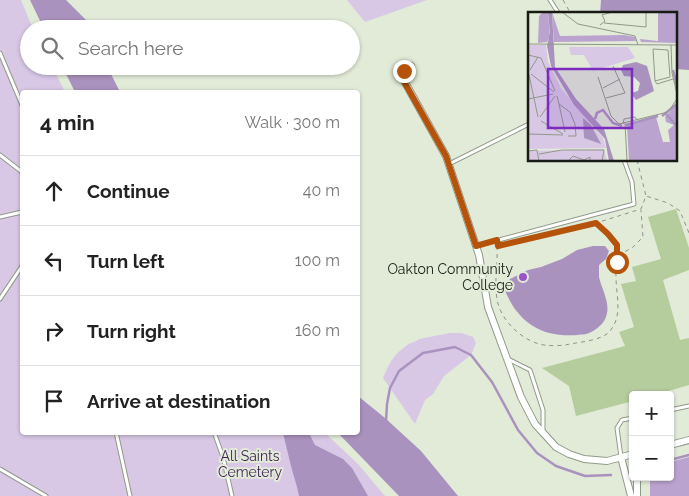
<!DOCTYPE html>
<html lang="en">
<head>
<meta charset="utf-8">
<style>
	:root { --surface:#fff; --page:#f2f2f2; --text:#222; --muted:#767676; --line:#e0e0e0 }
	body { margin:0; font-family:Raleway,sans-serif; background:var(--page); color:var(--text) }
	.controls { position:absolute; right:15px; bottom:15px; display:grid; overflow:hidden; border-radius:5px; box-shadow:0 1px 4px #0004 }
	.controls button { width:45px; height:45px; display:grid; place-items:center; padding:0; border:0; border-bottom:1px solid var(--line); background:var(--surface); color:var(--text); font:25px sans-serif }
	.stop { position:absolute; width:15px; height:15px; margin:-11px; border:4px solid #b45309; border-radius:50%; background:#fff }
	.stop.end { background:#b45309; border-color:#fff; box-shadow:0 1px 5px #0008 }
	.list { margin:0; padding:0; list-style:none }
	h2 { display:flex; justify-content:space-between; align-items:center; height:65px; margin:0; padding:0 20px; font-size:21px }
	h2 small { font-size:16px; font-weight:400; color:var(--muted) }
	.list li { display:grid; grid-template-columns:32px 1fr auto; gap:15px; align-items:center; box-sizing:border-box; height:70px; padding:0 20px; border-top:1px solid var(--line) }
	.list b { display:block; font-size:19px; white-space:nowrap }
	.list em { font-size:16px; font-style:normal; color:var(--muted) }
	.icon { flex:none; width:28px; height:28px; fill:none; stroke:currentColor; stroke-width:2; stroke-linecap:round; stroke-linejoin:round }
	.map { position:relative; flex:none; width:689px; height:496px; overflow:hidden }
	.search { position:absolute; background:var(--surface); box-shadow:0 1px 4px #0004; left:20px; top:20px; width:340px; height:55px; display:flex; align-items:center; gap:12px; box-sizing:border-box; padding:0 18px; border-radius:28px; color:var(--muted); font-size:19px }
	.panel { position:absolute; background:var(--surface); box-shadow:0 1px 4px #0004; left:20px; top:90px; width:340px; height:345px; border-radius:5px }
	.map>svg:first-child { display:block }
	.green { fill:#d8c8e6 }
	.forest { fill:#bba3d0 }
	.water { fill:#aa92be }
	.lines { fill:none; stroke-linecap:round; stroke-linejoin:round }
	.stream { stroke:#aa92be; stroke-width:2.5 }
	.building { fill:#b5cc9d }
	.lane-casing { stroke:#919a89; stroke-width:5 }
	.street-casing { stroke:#919a89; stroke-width:8 }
	.path { stroke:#8d9486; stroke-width:1; stroke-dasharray:4 4; stroke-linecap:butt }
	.lane { stroke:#fff; stroke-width:3 }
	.street { stroke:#fff; stroke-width:6 }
	.route { stroke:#b45309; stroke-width:6 }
	.poi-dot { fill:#9954c9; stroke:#e2ebd8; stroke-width:2 }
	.labels { text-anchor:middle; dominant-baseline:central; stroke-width:4; stroke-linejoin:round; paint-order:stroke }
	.poi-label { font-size:14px; fill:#181b14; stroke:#e2ebd8; text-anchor:end }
	.park-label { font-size:14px; fill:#3e1e55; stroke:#e2ebd8 }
	.inset-river { fill:none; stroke:#aa92be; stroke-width:2.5 }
	.inset-road { fill:none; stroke:#91988a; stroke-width:1 }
	.view { fill:#7b2cbf; fill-opacity:0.15; stroke:#7b2cbf; stroke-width:2.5 }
	.inset-edge { fill:none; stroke:#181b14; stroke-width:2.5 }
</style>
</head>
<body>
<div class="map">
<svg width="689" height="496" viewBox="0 0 689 496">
	<rect width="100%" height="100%" fill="#e2ebd8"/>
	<g class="green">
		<polygon points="0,0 21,0 33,29 29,29 29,66 52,66 65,92 22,92 22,432 325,433 358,464 385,496 0,496"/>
		<polygon points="347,0 427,0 365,22"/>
		<path d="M 450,333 L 462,333 L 473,337 L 476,343 L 471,355 L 444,376 L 433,394 L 425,400 L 415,424 L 383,378 C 389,364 393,355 406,346 C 410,342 415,343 419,339 Z"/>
	</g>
	<polygon class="forest" points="689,457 689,496 650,496 650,477 670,477 670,462"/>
	<g class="water">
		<polygon points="30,0 66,0 88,22 90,29 44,29"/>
		<polygon points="601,0 689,0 689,70 675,69 675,14 600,14"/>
		<polygon points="62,66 107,66 120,92 75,92"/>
		<path d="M 593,246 L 605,246 L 609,251 L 606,259 L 599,265 C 599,269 599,273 599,277 C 602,291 613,306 604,321 C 602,325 593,332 589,333 C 586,335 581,334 578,335 C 541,338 517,322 504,288 L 510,279 L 528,270 L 541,267 L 562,259 L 577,250 Z"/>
		<polygon points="358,396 385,418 421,451 458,496 399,496 338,433 358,432"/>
		<polygon points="283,433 309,433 315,445 343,459 352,468 368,496 299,496 297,487 291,466"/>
	</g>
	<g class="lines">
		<g class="stream">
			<polyline points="386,421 387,404 390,388 399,371 423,353 455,347 471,355 492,382 518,430 537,453 556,466 585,476 611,475"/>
			<polyline points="670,460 689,455"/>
		</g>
	</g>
	<polygon class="building" points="676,209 689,248 689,270 663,280 680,340 689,338 689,385 655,395 633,395 633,401 576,416 569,386 542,368 625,346 619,332 634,327 621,284 636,281 632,267 661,259 648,217"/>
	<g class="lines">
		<defs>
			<g id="lane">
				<polyline points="550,0 559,14"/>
				<polyline points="0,53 22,105"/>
				<polyline points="0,155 22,172"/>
				<polyline points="449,164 529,124"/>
				<polyline points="0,217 22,212"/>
				<polyline points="476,246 634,204 632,182 624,160"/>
				<polyline points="0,299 22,266"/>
				<polyline points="508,359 530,370 543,410 543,431"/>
				<polyline points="670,410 689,406"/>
				<polyline points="116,432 130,496"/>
				<polyline points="214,432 223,457 232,496"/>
				<polyline points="621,457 617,428 622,420 633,418"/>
				<polyline points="0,469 46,496"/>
			</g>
			<g id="street">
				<polyline points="411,66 404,71 402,77 446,156 479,255 488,307 521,397 535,424 556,447 569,454 584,459 607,461 633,454"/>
				<polyline points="670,445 689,440"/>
				<polyline points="621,457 631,496"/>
				<polyline points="637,496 637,477"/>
			</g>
		</defs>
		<use href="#lane" class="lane-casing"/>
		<use href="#street" class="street-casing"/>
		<g class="path">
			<polyline points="563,0 571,14"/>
			<polyline points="637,160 646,196"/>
			<polyline points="532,238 596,223 641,209 646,196 668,203 680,211 689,233"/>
			<path d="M 497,246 C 498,263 494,282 497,299 C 500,320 523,342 544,345 C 552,346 562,346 570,344 C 581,342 603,340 610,331 C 624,314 615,293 616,272 C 616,265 619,252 617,246 C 615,238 602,228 596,223"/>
			<polyline points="618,255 632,248 643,237 641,210"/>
		</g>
		<use href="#lane" class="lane"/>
		<use href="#street" class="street"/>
	</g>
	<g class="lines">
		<polyline class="route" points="404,71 402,77 406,85 446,156 476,246 497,240 498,246 596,223 608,234 617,245 617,262"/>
	</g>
	<circle class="poi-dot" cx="523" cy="277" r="5"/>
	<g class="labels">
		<g class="poi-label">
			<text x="513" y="269">Oakton Community<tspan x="513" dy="16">College</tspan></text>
		</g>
		<g class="park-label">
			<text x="250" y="456">All Saints<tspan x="250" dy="16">Cemetery</tspan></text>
		</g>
	</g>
	<g transform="translate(528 12)">
		<rect width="149" height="149" fill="#e2ebd8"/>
		<path d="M 0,33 L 18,33 L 20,50 L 33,76 L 75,126 L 78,136 L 0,137 ZM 41,35 L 100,35 L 107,46 L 65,59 L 56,43 L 43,43 ZM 76,137 L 79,149 L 0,149 L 1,139 Z" fill="#d8c8e6"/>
		<path d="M 15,0 L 20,0 L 22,24 L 19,30 L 10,31 L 11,4 ZM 24,0 L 32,24 L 96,23 L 107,25 L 108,29 L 26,30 ZM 130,0 L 149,0 L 149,31 L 113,30 L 112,27 L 130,29 ZM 149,92 L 149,149 L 101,149 L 99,113 L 128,105 L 135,130 L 142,130 L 140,118 L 146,113 L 138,110 L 137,105 Z" fill="#bba3d0"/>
		<path d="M 20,0 L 24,0 L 27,55 L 48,87 L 76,117 L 86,149 L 81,149 L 77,127 L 46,93 L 23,54 L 19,34 L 22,21 ZM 108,50 L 119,54 L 126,79 L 108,88 L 103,81 L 110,79 L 112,71 L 106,65 L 96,64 L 93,58 L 95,53 ZM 55,106 L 63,113 L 73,132 L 56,126 Z" fill="#aa92be"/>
		<path class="inset-river" d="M 145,58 L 149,74M 138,102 L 149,114M 134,104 L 149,92M 67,107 L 69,101 L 75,98 L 85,111 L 94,114M 98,113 L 130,104"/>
		<path class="inset-road" d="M 34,0 L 50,12 L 107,24 L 110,33M 76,11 L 118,15 L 118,0M 72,13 L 77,9 L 74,3 L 84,0M 0,32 L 149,33M 143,33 L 144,61 L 149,82M 125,37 L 140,38 L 142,65 L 127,69 ZM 0,43 L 13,46 L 27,79M 2,58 L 10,45M 3,62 L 26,80M 1,63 L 10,105M 70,65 L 83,104 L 91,112 L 140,100 L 149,87M 127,69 L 129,72 L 145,67M 75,76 L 92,67M 29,84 L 31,92 L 42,100 L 47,112 L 48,124 L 40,124M 78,86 L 97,81 L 85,54M 0,87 L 25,82M 31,92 L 37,120M 12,105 L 27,84M 13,109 L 35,122M 97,111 L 99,149M 95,112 L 96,107 L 107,105 L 109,108M 0,122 L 35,123M 0,139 L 9,138 L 11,149M 11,142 L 34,138 L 76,138 L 74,149M 40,149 L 45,144 L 56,148 L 62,145 L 62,149"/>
		<path class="view" d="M 20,57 L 104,57 L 104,116 L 20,116 Z"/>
		<rect width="149" height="149" class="inset-edge"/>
	</g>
</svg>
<div class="controls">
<button>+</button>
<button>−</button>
</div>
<div class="stop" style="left:617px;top:262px"></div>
<div class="stop end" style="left:404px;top:71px"></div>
<div class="search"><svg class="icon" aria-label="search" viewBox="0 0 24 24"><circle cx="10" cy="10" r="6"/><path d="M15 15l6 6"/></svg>Search here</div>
<section class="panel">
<h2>4 min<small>Walk · 300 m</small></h2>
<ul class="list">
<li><svg class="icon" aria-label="ahead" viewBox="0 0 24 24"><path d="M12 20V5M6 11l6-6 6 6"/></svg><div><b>Continue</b></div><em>40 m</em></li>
<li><svg class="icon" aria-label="left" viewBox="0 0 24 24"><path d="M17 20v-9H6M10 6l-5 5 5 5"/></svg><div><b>Turn left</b></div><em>100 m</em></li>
<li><svg class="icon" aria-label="right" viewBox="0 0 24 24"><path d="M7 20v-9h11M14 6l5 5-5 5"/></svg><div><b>Turn right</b></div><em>160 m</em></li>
<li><svg class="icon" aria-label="arrive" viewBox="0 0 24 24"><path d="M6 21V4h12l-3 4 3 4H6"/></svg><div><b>Arrive at destination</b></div></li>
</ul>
</section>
</div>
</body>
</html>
